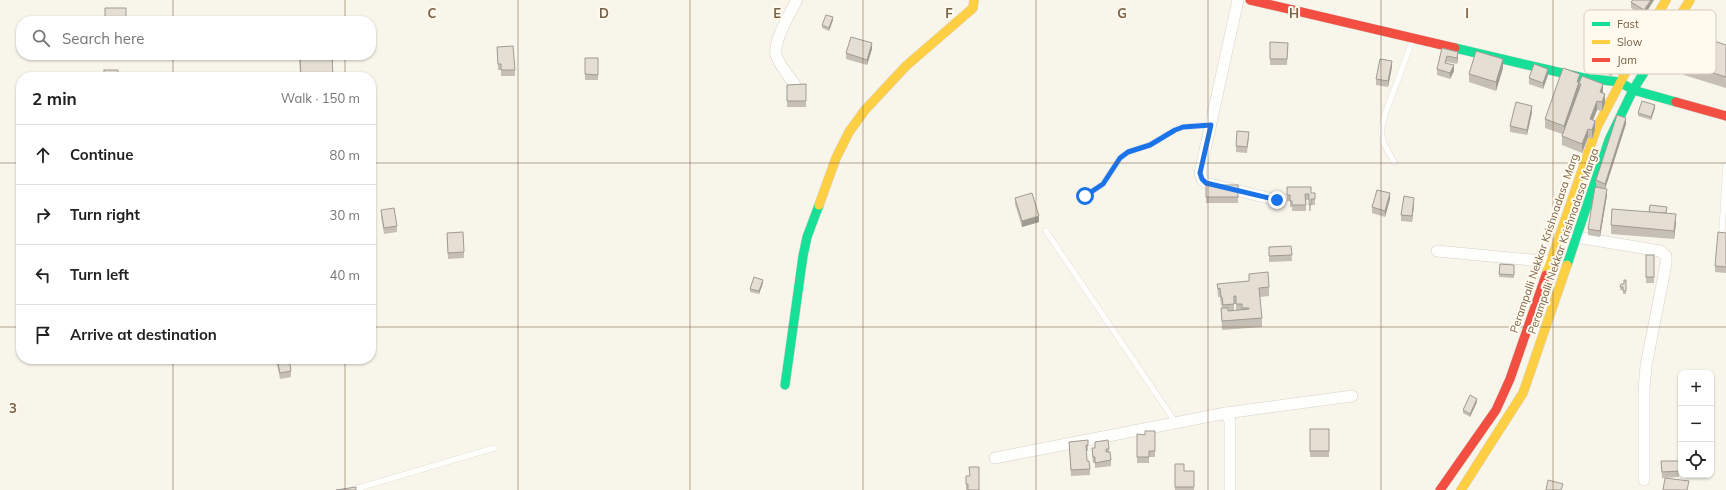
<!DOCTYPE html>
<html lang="en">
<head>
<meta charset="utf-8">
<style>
	:root { --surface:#fff; --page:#f6f6f6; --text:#222; --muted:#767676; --line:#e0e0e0 }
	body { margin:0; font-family:Mulish,sans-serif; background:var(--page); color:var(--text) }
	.controls { position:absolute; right:12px; bottom:12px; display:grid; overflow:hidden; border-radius:8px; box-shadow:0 1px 3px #0004 }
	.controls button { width:36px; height:36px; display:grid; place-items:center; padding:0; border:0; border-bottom:1px solid var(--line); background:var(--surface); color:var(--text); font:20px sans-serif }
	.stop { position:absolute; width:12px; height:12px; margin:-9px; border:3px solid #1a73e8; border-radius:50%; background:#fff }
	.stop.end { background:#1a73e8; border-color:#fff; box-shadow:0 1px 4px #0008 }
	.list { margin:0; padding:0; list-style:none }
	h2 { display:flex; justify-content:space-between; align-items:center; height:52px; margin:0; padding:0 16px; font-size:17px }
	h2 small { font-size:13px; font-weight:400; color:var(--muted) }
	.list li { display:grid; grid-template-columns:26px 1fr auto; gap:12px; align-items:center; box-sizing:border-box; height:60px; padding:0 16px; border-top:1px solid var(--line) }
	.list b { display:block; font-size:15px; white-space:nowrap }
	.list em { font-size:13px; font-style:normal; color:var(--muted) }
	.icon { flex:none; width:22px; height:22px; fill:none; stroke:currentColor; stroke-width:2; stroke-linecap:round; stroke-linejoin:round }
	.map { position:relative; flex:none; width:1726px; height:490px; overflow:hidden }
	.search { position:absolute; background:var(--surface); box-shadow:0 1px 3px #0004; left:16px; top:16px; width:360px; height:44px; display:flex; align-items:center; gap:10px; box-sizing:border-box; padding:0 14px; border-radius:16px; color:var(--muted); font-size:15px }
	.panel { position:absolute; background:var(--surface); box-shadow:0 1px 3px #0004; left:16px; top:72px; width:360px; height:292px; border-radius:16px }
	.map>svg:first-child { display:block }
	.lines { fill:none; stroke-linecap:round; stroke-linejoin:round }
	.lane-casing { stroke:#d7d2c9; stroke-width:6 }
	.street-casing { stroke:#d7d2c9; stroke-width:12 }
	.fast-casing { stroke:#d8d2c9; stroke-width:10 }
	.slow-casing { stroke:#d8d2c9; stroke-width:10 }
	.jam-casing { stroke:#d8d2c9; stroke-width:10 }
	.lane { stroke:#fefefc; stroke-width:5.5 }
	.street { stroke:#fefefc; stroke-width:11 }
	.fast { stroke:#16e098; stroke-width:9 }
	.slow { stroke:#ffcf43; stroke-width:9 }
	.jam { stroke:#f24e42; stroke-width:9 }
	.wall { fill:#c5bfb5; fill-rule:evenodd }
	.shaded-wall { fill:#a09b93 }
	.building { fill:#e5ded2; stroke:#a09b93 }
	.route { stroke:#1a73e8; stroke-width:5 }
	.grid { fill:none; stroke:#796148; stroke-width:1; stroke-opacity:0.55 }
	.labels { text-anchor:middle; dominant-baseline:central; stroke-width:4; stroke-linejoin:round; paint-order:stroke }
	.street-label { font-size:11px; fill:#796148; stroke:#fffaed }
	.key { fill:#fffaed; stroke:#d7ccbc; stroke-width:1 }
	.key-label { font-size:11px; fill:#796148 }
	.grid-label { font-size:13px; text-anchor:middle; font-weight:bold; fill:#796148; stroke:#fffaed; stroke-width:4; stroke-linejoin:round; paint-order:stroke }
</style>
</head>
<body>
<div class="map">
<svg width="1726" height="490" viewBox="0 0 1726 490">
	<rect width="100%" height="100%" fill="#f8f5eb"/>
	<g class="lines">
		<defs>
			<g id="lane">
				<polyline points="1394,162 1383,142 1381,130 1385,114 1413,39"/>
				<polyline points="1085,196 1103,184 1120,158 1128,152 1150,145 1175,129 1183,127 1211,125"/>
				<polyline points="1046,231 1176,423"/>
				<polyline points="1722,231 1726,165"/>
				<polyline points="352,490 494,448"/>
			</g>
			<g id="street">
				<polyline points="1238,0 1200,173 1202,179 1206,183 1277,200"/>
				<path d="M 795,85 C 789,76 779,65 776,55 C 773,41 790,13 797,0"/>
				<polyline points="1576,237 1660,251 1666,256 1666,264 1646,366 1644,389 1644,480"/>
				<polyline points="1437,251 1551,262"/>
				<polyline points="1226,413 1352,396"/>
				<polyline points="995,458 1226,413 1230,421 1230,490"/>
			</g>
			<g id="fast">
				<polyline points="1455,48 1584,78 1620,82 1633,90 1676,102"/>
				<polyline points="1567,265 1609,140 1633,90 1648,66"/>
				<polyline points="785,385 803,256 807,237 819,205"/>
			</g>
			<g id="slow">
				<polyline points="1648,66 1690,0"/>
				<polyline points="819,205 836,158 849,132 865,110 906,66 973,8 974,0"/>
				<polyline points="1546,275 1597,127 1641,43 1666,0"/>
				<polyline points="1461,490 1523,393 1567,265"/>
			</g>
			<g id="jam">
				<polyline points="1250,0 1455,48"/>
				<polyline points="1676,102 1726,116"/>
				<polyline points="1440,490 1496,410 1510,379 1546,275"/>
			</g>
		</defs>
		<use href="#lane" class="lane-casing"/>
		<use href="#street" class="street-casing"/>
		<use href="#fast" class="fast-casing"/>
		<use href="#slow" class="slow-casing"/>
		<use href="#jam" class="jam-casing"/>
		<use href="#lane" class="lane"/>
		<use href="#street" class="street"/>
		<use href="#fast" class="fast"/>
		<use href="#slow" class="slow"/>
		<use href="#jam" class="jam"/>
	</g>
	<g class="wall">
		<polygon points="1654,0 1644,16 1631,8 1631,2"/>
		<polygon points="833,20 829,31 822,28 822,25"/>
		<polygon points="1270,42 1288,43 1287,65 1270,65"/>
		<polygon points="1726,45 1726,88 1684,75 1684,64"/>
		<polygon points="497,47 515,70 515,76 501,76 501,70 498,70"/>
		<polygon points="1442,48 1458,58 1457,64 1447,62 1446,63 1454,71 1450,79 1437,75 1437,69"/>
		<polygon points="872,49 867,65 846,59 846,53"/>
		<polygon points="1625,53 1611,76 1603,72 1603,66"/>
		<polygon points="299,55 332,55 333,77 300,77"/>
		<rect x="585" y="58" width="13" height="22"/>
		<polygon points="1392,67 1388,87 1376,85 1376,79"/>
		<polygon points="1503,68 1496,91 1469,82 1469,74"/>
		<polygon points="1548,75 1543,89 1529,84 1529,78"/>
		<polygon points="1580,82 1603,92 1605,103 1602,111 1597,110 1593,120 1595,130 1592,139 1588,137 1582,153 1562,145 1562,134 1545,128 1545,119"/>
		<polygon points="806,84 806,107 787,107 787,85"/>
		<polygon points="1655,108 1651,120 1638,116 1638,113"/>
		<polygon points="1532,112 1527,135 1510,132 1510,126"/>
		<polygon points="1626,124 1605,189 1607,195 1600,237 1588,235 1588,229 1600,188 1596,186 1596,180"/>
		<polygon points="1249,138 1247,153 1236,152 1236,146"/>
		<rect x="1206" y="185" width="32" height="18"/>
		<polygon points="1287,187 1311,193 1315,193 1315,205 1311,205 1311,211 1309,211 1309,200 1306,200 1306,211 1292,211 1292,207 1290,207 1290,201 1287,201"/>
		<polygon points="1015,198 1039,222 1022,227 1015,204"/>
		<polygon points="1390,199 1385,217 1372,213 1372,207"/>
		<polygon points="1414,204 1412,222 1401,221 1401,215"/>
		<polygon points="381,210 397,226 397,232 384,234 381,216"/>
		<polygon points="1649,212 1667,213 1676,223 1674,239 1611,234 1611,225"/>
		<polygon points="447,233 464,252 464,258 448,259"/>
		<polygon points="1726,233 1726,273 1715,272 1715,266"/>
		<polygon points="1291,246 1292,261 1269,262 1269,247"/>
		<rect x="1646" y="255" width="8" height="28"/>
		<polygon points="1500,264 1514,265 1514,278 1499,277"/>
		<path d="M 1249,274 L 1269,287 L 1269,296 L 1260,297 L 1262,318 L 1262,327 L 1222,330 L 1221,308 L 1222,308 L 1222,305 L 1221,306 L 1220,297 L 1218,297 L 1217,284 L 1249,281 ZM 1234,304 L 1236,304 L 1236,310 L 1234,311 Z"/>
		<polygon points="1626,280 1626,294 1623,294 1623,290 1620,290 1621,284 1624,284"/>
		<polygon points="763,283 759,294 750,292 750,289"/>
		<polygon points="276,359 289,359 291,371 291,377 280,379"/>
		<polygon points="1477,402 1470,417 1463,413 1463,410"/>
		<rect x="1310" y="429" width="19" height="28"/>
		<polygon points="1155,431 1155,457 1149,457 1149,463 1137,463 1137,434 1145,435"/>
		<polygon points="1088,440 1088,451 1086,451 1087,461 1090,469 1090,475 1071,476 1069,442"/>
		<polygon points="1095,442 1109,449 1111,460 1111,466 1095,468 1095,463 1093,463 1092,454 1092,448 1095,448"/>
		<polygon points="1661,461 1679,461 1679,477 1662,478"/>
		<polygon points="1175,464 1184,471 1194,471 1194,490 1175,490"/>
		<polygon points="966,476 979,490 966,490"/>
	</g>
	<g class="shaded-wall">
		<polygon points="1651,0 1654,0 1644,16 1644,10"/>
		<polygon points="833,17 833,20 829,31 829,28"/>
		<polygon points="872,43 872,49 867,65 867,60"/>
		<polygon points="1625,47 1625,53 1611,76 1611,71"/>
		<polygon points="1458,52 1458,58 1457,64 1457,58"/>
		<polygon points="1503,59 1503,68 1496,91 1496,82"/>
		<polygon points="1392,61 1392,67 1388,87 1388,81"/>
		<polygon points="1454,65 1454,71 1450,79 1450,73"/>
		<polygon points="1548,69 1548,75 1543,89 1543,83"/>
		<polygon points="1580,74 1579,91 1564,134 1564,126"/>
		<polygon points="1603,84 1603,92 1600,101 1600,92"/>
		<polygon points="1605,94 1605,103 1602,111 1602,102"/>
		<polygon points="1597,101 1597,110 1590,128 1590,119"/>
		<polygon points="1655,105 1655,108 1651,120 1651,117"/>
		<polygon points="1532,106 1532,112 1527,135 1527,130"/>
		<polygon points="1626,118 1626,124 1605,189 1605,184"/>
		<polygon points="1595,121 1595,130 1592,139 1592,130"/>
		<polygon points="1588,129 1588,137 1582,153 1582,144"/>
		<polygon points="1607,189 1607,195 1600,237 1600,231"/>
		<polygon points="1390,193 1390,199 1385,217 1385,211"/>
		<polygon points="1414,198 1414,204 1412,222 1412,216"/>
		<polygon points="1676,214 1676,223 1674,239 1674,231"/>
		<polygon points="1039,216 1039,222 1022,227 1022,221"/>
		<polygon points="763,280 763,283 759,294 759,291"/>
		<polygon points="1477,399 1477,402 1470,417 1470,414"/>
	</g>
	<g class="building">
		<polygon points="1633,0 1651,0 1644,10 1631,2"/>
		<polygon points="105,8 126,8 126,21 95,21 95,17 105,17"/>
		<polygon points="826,15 833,17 829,28 822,25"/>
		<polygon points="1693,34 1726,45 1726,77 1684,64"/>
		<polygon points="851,37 872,43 867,60 846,53"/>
		<polygon points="1270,42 1288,43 1287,59 1270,59"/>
		<polygon points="513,46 515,70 501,70 501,64 498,64 497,47"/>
		<polygon points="1442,48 1458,52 1457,58 1447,56 1445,63 1454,65 1450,73 1437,69"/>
		<polygon points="1476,51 1503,59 1496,82 1469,74"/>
		<polygon points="300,55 332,55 333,77 301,77"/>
		<polygon points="585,58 598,58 598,75 585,74"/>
		<polygon points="1380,59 1392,61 1388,81 1376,79"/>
		<polygon points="1534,64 1548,69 1543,83 1529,78"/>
		<polygon points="1563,68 1580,74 1577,82 1579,82 1564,126 1545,119"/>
		<rect x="104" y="70" width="14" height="7"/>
		<polygon points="1582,76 1603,84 1600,92 1605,94 1602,102 1597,101 1590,119 1595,121 1592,130 1588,129 1582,144 1562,136 1581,84 1579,83"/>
		<polygon points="806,84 806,101 787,101 787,85"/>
		<polygon points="1642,101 1655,105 1651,117 1638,113"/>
		<polygon points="1516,102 1532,106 1527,130 1510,126"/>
		<polygon points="1617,115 1626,118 1605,184 1596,180"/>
		<polygon points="1237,131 1249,132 1247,147 1236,146"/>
		<rect x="1206" y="185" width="32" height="12"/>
		<polygon points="1287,187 1311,187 1311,193 1315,193 1315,199 1311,199 1311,205 1309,205 1309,194 1305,194 1306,205 1292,205 1292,201 1290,201 1290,195 1287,195"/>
		<polygon points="1595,187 1607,189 1600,231 1588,229"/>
		<polygon points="1377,190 1390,193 1385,211 1372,207"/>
		<polygon points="1032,193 1039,216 1022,221 1015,198"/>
		<polygon points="1404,196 1414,198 1412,216 1401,215"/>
		<polygon points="1650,205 1667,207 1666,213 1649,212"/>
		<polygon points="394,208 397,226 384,228 381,210"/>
		<polygon points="1612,209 1676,214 1674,231 1611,225"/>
		<polygon points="463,232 464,252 448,253 447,233"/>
		<polygon points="1718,232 1726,233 1726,267 1715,266"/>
		<polygon points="1291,246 1292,255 1269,256 1269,247"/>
		<rect x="1646" y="255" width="8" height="22"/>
		<polygon points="1500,264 1514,265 1514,275 1499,274"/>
		<polygon points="1268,272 1269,287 1259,288 1262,318 1222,321 1221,308 1228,308 1228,311 1249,309 1249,308 1242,308 1242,304 1236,304 1236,296 1234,296 1234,304 1223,305 1222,297 1221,297 1220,288 1218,289 1217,284 1249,281 1249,274"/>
		<polygon points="754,277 763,280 759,291 750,289"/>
		<polygon points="1624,280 1626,280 1626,291 1623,291 1623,287 1620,287 1621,284 1624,284"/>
		<polygon points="277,359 289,359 291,371 280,373"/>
		<polygon points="1470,395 1477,399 1470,414 1463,410"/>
		<rect x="1310" y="429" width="19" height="22"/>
		<polygon points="1145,431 1155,431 1155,451 1149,451 1149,457 1137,457 1137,434 1145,435"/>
		<polygon points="1088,440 1088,445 1086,445 1087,461 1089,461 1090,469 1071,470 1069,442"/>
		<polygon points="1108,440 1109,449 1106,449 1106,452 1110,452 1111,460 1095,463 1095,457 1093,457 1092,448 1095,448 1095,442"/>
		<polygon points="1661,461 1679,461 1679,471 1662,472"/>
		<polygon points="1175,464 1184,464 1184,471 1194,471 1194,487 1175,487"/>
		<polygon points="969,467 979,467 979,490 968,490 968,484 966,484 966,476 970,476"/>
		<polygon points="1665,478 1689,481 1687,490 1663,490"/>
		<polygon points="1548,480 1563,484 1561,490 1546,490"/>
		<polygon points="356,487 356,490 336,490"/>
	</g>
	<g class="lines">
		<polyline class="route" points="1085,196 1103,184 1120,158 1128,152 1150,145 1175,130 1183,127 1211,125 1200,173 1202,179 1206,183 1277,200"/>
	</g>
	<path class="grid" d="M 173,0 L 173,21M 345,0 L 345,21M 518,0 L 518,490M 690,0 L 690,490M 863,0 L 863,490M 1036,0 L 1036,490M 1208,0 L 1208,490M 1381,0 L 1381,490M 1553,0 L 1553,490M 173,55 L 173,77M 345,55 L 345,77M 0,163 L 21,163M 371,163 L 1726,163M 0,327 L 21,327M 371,327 L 1726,327M 173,359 L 173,490M 345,359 L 345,490"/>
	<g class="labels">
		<g class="street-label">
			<text transform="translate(1563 241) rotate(-71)">Perampalli Nekkar Krishnadasa Marga</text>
			<text transform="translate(1544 243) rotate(-71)">Perampalli Nekkar Krishnadasa Marg</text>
		</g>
	</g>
	<rect x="1584" y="10" width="132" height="64" rx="6" class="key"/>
	<rect x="1592" y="22" width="18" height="4" fill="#16e098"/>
	<rect x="1592" y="40" width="18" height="4" fill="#ffcf43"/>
	<rect x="1592" y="58" width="18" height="4" fill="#f24e42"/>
	<g class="key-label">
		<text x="1617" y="28">Fast</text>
		<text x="1617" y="46">Slow</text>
		<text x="1617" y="64">Jam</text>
	</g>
	<g class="grid-label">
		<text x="432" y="18">C</text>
		<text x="604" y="18">D</text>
		<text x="777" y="18">E</text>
		<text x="949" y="18">F</text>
		<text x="1122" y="18">G</text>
		<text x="1294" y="18">H</text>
		<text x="1467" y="18">I</text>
		<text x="13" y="413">3</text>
	</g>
</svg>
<div class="controls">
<button>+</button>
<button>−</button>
<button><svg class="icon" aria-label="locate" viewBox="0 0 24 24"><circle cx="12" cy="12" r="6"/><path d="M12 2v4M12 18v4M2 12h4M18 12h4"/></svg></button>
</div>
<div class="stop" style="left:1085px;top:196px"></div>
<div class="stop end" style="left:1277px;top:200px"></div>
<div class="search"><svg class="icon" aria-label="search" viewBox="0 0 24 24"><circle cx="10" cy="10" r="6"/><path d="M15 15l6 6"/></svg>Search here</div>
<section class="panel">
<h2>2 min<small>Walk · 150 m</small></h2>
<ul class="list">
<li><svg class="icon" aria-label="ahead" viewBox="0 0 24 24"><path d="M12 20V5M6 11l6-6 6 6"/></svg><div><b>Continue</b></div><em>80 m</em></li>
<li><svg class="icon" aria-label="right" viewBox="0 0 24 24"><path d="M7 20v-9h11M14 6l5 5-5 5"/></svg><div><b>Turn right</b></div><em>30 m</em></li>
<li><svg class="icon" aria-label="left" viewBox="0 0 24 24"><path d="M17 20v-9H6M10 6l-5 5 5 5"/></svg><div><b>Turn left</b></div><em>40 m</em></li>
<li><svg class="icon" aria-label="arrive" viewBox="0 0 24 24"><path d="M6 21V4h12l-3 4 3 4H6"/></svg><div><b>Arrive at destination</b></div></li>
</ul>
</section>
</div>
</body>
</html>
